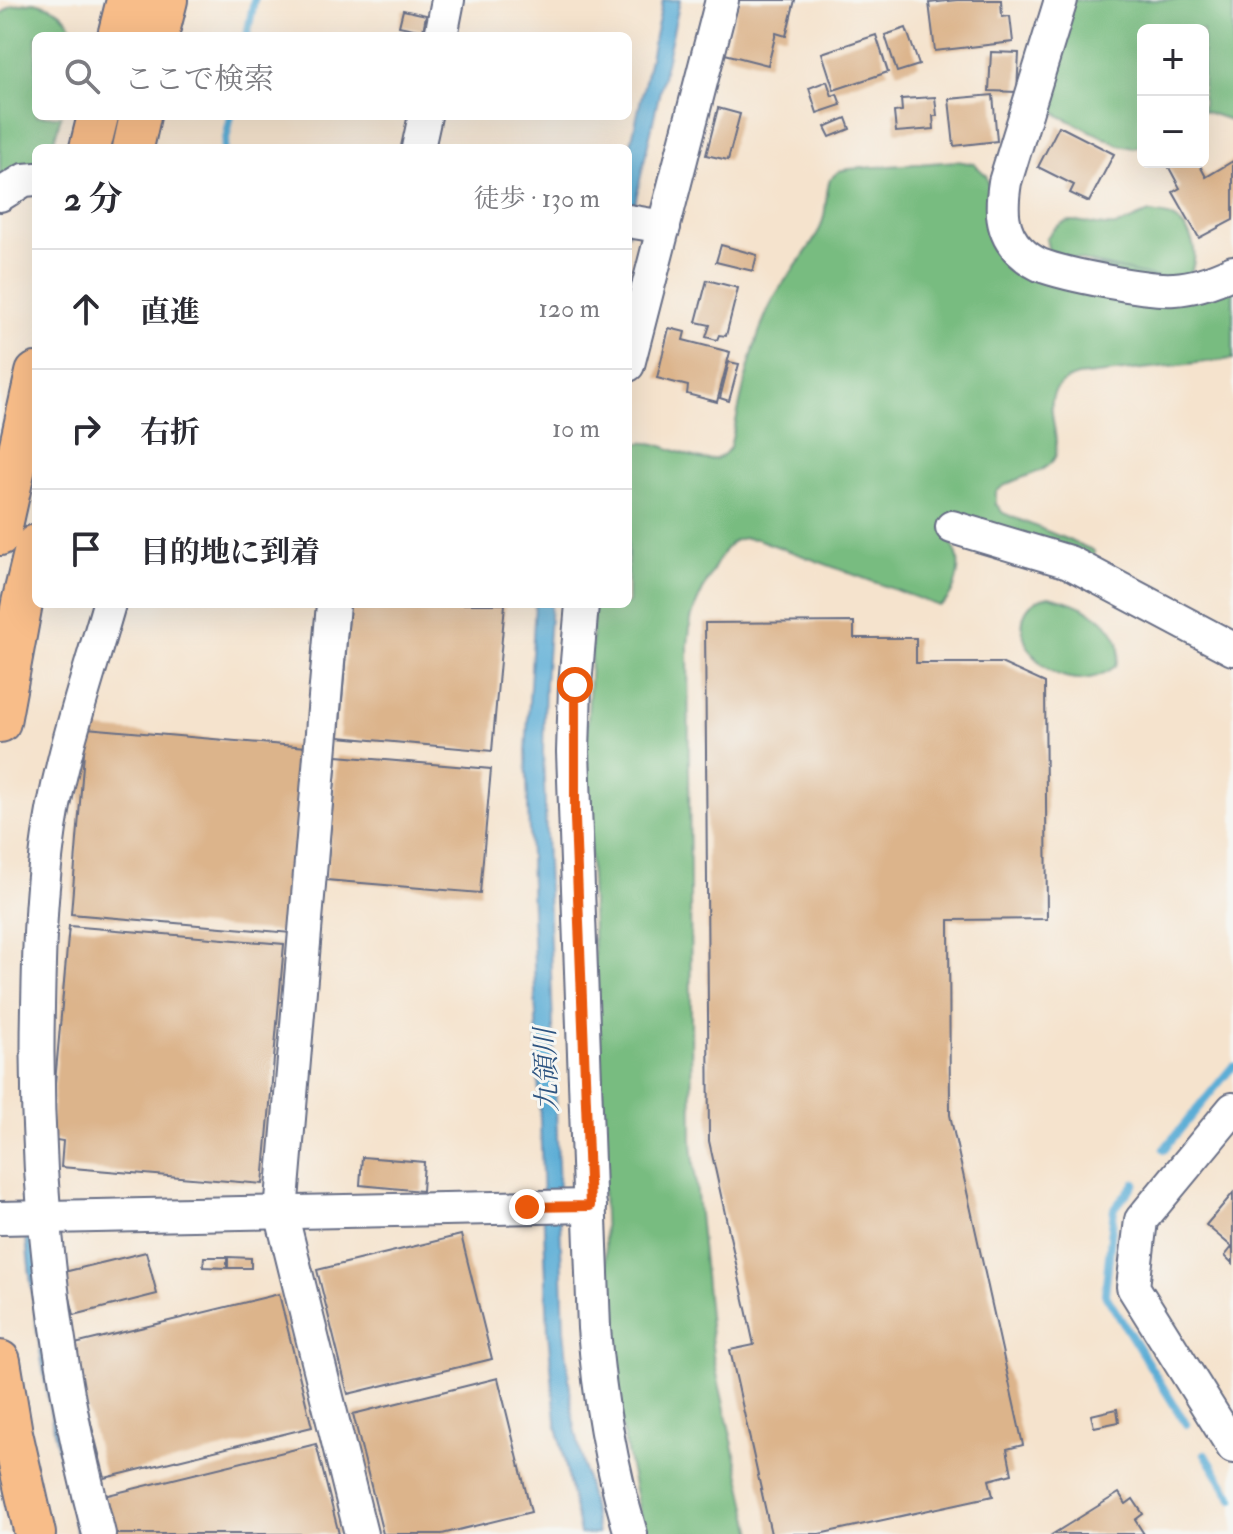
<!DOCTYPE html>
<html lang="ja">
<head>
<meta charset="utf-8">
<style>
	:root { --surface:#fff; --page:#f7f7f7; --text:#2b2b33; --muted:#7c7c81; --line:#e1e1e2 }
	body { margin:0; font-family:"IM FELL Double Pica","Noto Serif JP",serif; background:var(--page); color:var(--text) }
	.controls { position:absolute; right:24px; top:24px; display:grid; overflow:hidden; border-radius:12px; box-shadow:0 8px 32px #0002 }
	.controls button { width:72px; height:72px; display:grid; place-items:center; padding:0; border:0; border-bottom:2px solid var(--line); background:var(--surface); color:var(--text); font:40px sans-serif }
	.stop { position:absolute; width:24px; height:24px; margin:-18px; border:6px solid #ea580c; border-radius:50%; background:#fff }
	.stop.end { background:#ea580c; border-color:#fff; box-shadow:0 2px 8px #0008 }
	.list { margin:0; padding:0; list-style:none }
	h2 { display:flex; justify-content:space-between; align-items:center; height:104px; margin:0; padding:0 32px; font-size:34px }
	h2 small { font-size:26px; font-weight:400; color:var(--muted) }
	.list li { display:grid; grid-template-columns:52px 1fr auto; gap:24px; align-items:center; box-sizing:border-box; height:120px; padding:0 32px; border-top:2px solid var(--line) }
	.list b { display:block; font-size:30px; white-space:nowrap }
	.list em { font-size:26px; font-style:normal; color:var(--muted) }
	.icon { flex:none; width:44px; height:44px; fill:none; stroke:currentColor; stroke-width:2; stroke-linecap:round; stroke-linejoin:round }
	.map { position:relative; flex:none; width:1233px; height:1534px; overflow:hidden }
	.search { position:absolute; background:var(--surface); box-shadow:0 8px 32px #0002; left:32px; top:32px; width:600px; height:88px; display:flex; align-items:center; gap:20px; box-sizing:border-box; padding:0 28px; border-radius:12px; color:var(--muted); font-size:30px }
	.panel { position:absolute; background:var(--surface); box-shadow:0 8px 32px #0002; left:32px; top:144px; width:600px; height:464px; border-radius:12px }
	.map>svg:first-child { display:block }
	.forest { fill:#78bc80; stroke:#4a766f; stroke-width:2 }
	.water { fill:#5badd6; stroke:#3b6e9a; stroke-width:2 }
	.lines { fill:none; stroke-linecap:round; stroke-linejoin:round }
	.stream { stroke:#5badd6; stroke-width:8 }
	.building { fill:#dcb48b }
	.minor-casing { stroke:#676e85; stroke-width:36 }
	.major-casing { stroke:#676e85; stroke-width:44 }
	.minor { stroke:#fff; stroke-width:32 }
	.major { stroke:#f8bd89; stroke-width:40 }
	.route { stroke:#ea580c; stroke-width:10 }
	.labels { text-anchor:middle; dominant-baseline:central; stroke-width:6; stroke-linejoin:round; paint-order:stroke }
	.water-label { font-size:28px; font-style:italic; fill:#2e5582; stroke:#f6f6f2 }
</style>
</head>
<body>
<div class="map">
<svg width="1233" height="1534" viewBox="0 0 1233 1534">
	<rect width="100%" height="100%" fill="#f6f6f2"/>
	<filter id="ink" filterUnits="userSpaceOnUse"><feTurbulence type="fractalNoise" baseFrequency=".0125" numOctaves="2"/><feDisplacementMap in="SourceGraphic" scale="16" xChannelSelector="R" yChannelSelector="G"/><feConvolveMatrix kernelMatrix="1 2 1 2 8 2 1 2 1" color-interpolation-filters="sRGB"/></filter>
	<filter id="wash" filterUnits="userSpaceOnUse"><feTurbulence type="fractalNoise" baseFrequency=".006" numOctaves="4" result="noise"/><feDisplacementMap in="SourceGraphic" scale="32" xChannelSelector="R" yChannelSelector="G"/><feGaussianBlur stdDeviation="1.8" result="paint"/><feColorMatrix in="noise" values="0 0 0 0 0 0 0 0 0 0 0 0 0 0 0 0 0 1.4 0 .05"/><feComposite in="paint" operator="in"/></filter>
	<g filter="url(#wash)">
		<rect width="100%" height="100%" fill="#f5e3cd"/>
		<g class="forest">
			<polygon points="1070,0 1233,0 1233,121 1203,111 1203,30 1143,30 1143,145 1134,148 1119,145 1060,116 1050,108 1045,94"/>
			<path d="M 34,2 C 56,7 68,14 75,36 L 36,36 L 36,116 L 61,116 L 52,148 L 36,148 L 36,164 L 0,179 L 0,15 L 11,6 Z"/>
			<path d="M 957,161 L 974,164 L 986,175 L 1011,257 L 1233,282 L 1233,359 L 1078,376 C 1033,389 1060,423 1056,456 C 1043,478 1013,475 996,492 L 996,504 L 1003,513 L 1090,549 L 1094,551 L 1094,557 L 1091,560 L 943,529 C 949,538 956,548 958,559 C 960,574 953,600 939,606 L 757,539 C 748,538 740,537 732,542 C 721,550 694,606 691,620 C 690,628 689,636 688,645 L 692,1143 L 713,1356 L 753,1534 L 644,1534 L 610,1370 L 586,752 L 594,604 L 628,604 L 628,447 C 659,427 708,484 730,447 C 741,402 749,353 768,310 C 780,281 804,260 818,233 C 828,215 824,197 830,179 L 839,171 L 849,169 Z"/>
			<path d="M 1150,213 C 1156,214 1164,214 1170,217 C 1194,228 1200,255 1189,276 L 1171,281 L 1049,253 L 1046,239 C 1067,206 1086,229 1115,226 C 1127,224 1138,216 1150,213 Z"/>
			<path d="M 1049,596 C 1075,602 1114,617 1119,647 C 1120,653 1117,660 1116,666 C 1049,715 985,610 1049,596 Z"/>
		</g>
		<g class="water">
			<polygon points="663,0 680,0 628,234 628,157"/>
			<polygon points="535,604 551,604 545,683 543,752 564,1330 573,1418 598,1534 580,1534 556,1421 548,1331 526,752"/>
			<path d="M 25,1228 L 38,1228 L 90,1534 L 77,1534 C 51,1433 35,1331 25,1228 Z"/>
		</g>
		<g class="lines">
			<g class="stream">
				<polyline points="247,36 254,0"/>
				<polyline points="224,148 231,116"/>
				<polyline points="1164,1149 1233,1066"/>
				<polyline points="1135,1183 1114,1209 1105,1294 1186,1424"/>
				<polyline points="1205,1454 1233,1499"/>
			</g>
		</g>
		<g id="blocks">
			<g class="building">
				<polygon points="739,0 795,0 786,36 776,33 768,65 725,54"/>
				<polygon points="957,0 1001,0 1002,17 1010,16 1013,42 935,51 929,3"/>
				<polygon points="403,10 426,15 423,31 399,26"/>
				<polygon points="906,28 919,65 897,72 885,35"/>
				<polygon points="876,35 888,72 834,90 822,53"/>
				<polygon points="991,52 1019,53 1017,92 989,91"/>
				<polygon points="827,81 832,96 837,94 841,105 817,113 809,88"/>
				<polygon points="993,95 997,141 954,146 949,99"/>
				<polygon points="935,97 937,116 933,116 934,129 896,132 894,112 902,111 901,99"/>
				<polygon points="718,108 740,114 728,160 706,155"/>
				<polygon points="846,118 850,129 830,137 825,127"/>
				<polygon points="1059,126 1114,154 1089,202 1070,193 1074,185 1038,167"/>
				<polygon points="1233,161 1233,220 1199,238 1173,192 1180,188 1166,162 1198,162 1206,177"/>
				<polygon points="721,245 757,255 753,271 716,262"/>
				<polygon points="707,280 738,288 726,336 719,335 717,340 706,337 710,325 696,322"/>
				<polygon points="669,328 685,332 683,340 730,352 717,402 687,394 688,386 657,378"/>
				<polygon points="729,362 739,364 729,401 720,398"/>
				<polygon points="350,604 505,604 492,751 339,737"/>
				<polygon points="854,622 854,638 916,638 916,663 1001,663 1045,683 1047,919 949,920 950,1115 1023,1445 1007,1449 1012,1474 989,1480 993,1496 819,1534 771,1534 730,1350 754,1345 709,1141 705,623"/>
				<polygon points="86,728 307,747 291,933 71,914"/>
				<polygon points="337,756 491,769 480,893 326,880"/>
				<polygon points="69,926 284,944 263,1184 61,1167 63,1141 50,1139"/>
				<polygon points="362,1157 424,1162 422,1191 360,1185"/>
				<polygon points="1233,1193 1233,1264 1225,1256 1232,1247 1206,1225"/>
				<polygon points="461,1235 492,1359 348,1394 317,1270"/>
				<polygon points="146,1252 157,1294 74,1315 64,1272"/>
				<polygon points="204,1257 227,1257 227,1268 203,1267"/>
				<polygon points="228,1257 251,1258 251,1268 228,1268"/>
				<polygon points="279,1294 312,1427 105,1478 71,1345"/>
				<polygon points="498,1378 531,1512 442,1534 383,1534 353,1414"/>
				<polygon points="1117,1409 1119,1422 1094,1427 1091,1415"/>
				<polygon points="316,1444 339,1534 113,1534 104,1496"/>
				<polygon points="1119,1493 1126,1504 1133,1499 1143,1514 1135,1520 1144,1534 1053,1534"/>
			</g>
		</g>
	</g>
	<g filter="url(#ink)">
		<use href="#blocks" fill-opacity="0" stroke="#676e85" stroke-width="2"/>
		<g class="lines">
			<defs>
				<g id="minor">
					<path d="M 1061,0 L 1005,182 C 1001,207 1000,232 1020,251 C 1025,256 1034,262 1040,265 C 1067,275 1147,291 1174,289 C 1195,288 1214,281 1233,272"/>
					<polyline points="441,36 448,0"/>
					<polyline points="418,148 425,116"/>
					<polyline points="0,195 24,180 36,179"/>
					<polyline points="628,221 664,227"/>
					<polyline points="628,365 722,0"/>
					<polyline points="952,527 1069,562 1233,649"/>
					<polyline points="333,604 281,1212 361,1534"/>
					<path d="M 582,604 L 575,685 L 573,752 L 594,1328 C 599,1399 611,1466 631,1534"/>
					<polyline points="1233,1109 1141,1220 1133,1287 1233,1447"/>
					<polyline points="0,1218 590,1206"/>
					<path d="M 99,1534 C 54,1363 34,1184 38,1007 C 39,955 40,902 47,850 C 57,766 86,685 109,604"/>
				</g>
				<g id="major">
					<polyline points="118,36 127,0"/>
					<polyline points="158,36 167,0"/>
					<polyline points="90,148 98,116"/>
					<polyline points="133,148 140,116"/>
					<polyline points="0,535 36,373"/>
					<polyline points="0,722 22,603 36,545"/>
					<polyline points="0,1361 12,1433 35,1534"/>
				</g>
			</defs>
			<use href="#minor" class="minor-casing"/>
			<use href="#major" class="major-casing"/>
			<use href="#minor" class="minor"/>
			<use href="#major" class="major"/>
		</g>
	</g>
	<g class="lines" filter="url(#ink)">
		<polyline class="route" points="527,1207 590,1206 575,819 575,685"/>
	</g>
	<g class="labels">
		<g class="water-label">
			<text transform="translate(547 1070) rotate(-92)">九領川</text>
		</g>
	</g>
</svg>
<div class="controls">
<button>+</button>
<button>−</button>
</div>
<div class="stop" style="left:575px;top:685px"></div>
<div class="stop end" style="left:527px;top:1207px"></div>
<div class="search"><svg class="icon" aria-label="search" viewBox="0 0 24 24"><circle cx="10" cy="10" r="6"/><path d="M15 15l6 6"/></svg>ここで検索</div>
<section class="panel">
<h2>2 分<small>徒歩 · 130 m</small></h2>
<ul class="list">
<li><svg class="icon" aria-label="ahead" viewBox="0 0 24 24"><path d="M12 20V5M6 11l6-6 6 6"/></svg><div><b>直進</b></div><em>120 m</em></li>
<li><svg class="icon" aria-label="right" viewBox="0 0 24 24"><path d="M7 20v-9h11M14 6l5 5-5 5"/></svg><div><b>右折</b></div><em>10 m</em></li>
<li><svg class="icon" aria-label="arrive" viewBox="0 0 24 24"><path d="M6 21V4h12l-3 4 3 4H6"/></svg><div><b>目的地に到着</b></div></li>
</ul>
</section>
</div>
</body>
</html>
